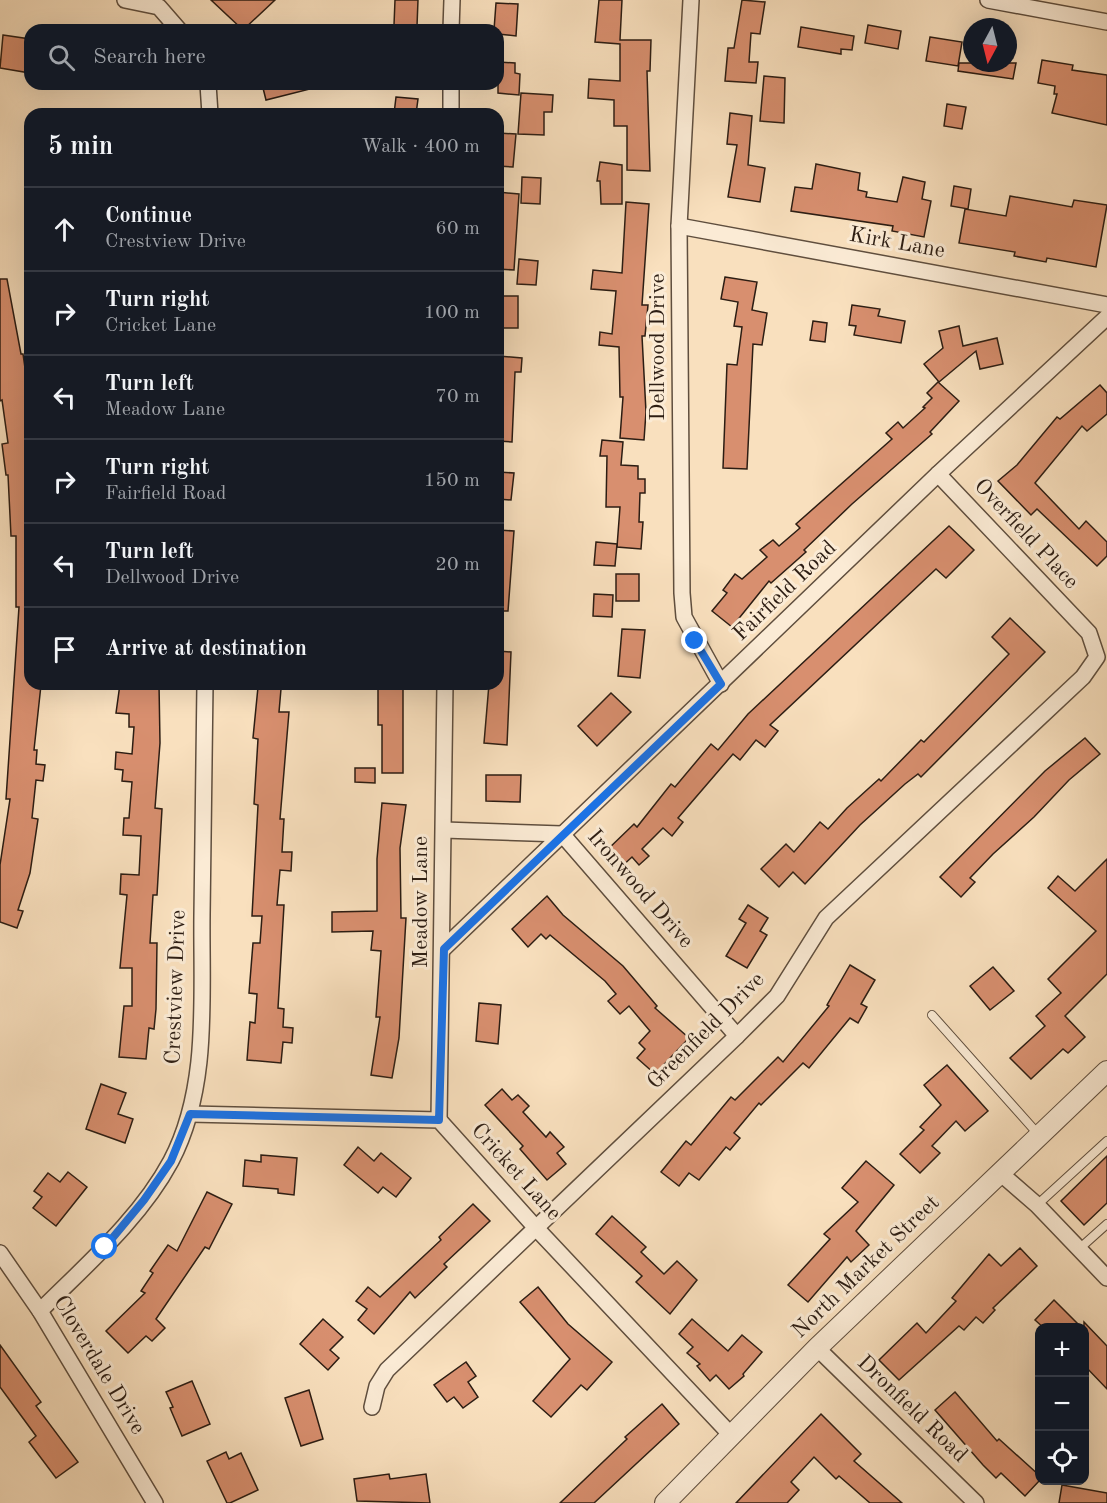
<!DOCTYPE html>
<html lang="en">
<head>
<meta charset="utf-8">
<style>
	:root { --surface:#171b24; --page:#20242c; --text:#f1f3f6; --muted:#9ea1a6; --line:#363941 }
	body { margin:0; font-family:"Old Standard TT",serif; background:var(--page); color:var(--text) }
	.controls { position:absolute; right:18px; bottom:18px; display:grid; overflow:hidden; border-radius:12px; box-shadow:0 6px 24px #0002 }
	.controls button { width:54px; height:54px; display:grid; place-items:center; padding:0; border:0; border-bottom:2px solid var(--line); background:var(--surface); color:var(--text); font:30px sans-serif }
	.compass { position:absolute; left:963px; top:18px; width:54px; height:54px; border-radius:50%; background:var(--surface); box-shadow:0 6px 24px #0002; rotate:187deg }
	.stop { position:absolute; width:18px; height:18px; margin:-14px; border:4px solid #1a73e8; border-radius:50%; background:#fff }
	.stop.end { background:#1a73e8; border-color:#fff; box-shadow:0 2px 6px #0008 }
	.list { margin:0; padding:0; list-style:none }
	h2 { display:flex; justify-content:space-between; align-items:center; height:78px; margin:0; padding:0 24px; font-size:26px }
	h2 small { font-size:20px; font-weight:400; color:var(--muted) }
	.list li { display:grid; grid-template-columns:39px 1fr auto; gap:18px; align-items:center; box-sizing:border-box; height:84px; padding:0 24px; border-top:2px solid var(--line) }
	.list b { display:block; font-size:22px; white-space:nowrap }
	.list p { margin:0; font-size:20px; white-space:nowrap; color:var(--muted) }
	.list em { font-size:20px; font-style:normal; color:var(--muted) }
	.icon { flex:none; width:33px; height:33px; fill:none; stroke:currentColor; stroke-width:2; stroke-linecap:round; stroke-linejoin:round }
	.map { position:relative; flex:none; width:1107px; height:1503px; overflow:hidden }
	.search { position:absolute; background:var(--surface); box-shadow:0 6px 24px #0002; left:24px; top:24px; width:480px; height:66px; display:flex; align-items:center; gap:15px; box-sizing:border-box; padding:0 21px; border-radius:18px; color:var(--muted); font-size:22px }
	.panel { position:absolute; background:var(--surface); box-shadow:0 6px 24px #0002; left:24px; top:108px; width:480px; height:582px; border-radius:18px }
	.map>svg:first-child { display:block }
	.building { fill:#d88f6f; stroke:#2c1d13; stroke-width:1.5 }
	.lines { fill:none; stroke-linecap:round; stroke-linejoin:round }
	.service-casing { stroke:#5f4e3e; stroke-width:10 }
	.minor-casing { stroke:#5f4e3e; stroke-width:18 }
	.tertiary-casing { stroke:#5f4e3e; stroke-width:22 }
	.service { stroke:#fbebd5; stroke-width:8 }
	.minor { stroke:#fbebd5; stroke-width:15 }
	.tertiary { stroke:#fbebd5; stroke-width:20 }
	.route { stroke:#1a73e8; stroke-width:8 }
	.labels { text-anchor:middle; dominant-baseline:central; stroke-width:6; stroke-linejoin:round; paint-order:stroke }
	.street-label { font-size:22px; fill:#2c1d13; stroke:#fbebd5 }
</style>
</head>
<body>
<div class="map">
<svg width="1107" height="1503" viewBox="0 0 1107 1503">
	<rect width="100%" height="100%" fill="#f9e0be"/>
	<filter id="stains"><feTurbulence type="fractalNoise" baseFrequency=".00333" numOctaves="4"/><feColorMatrix values="0 0 0 0 .2 0 0 0 0 .09 0 0 0 0 .02 0 0 0 .5 -.17"/></filter>
	<radialGradient id="worn" r=".72"><stop offset=".6" stop-color="#630" stop-opacity="0"/><stop offset="1" stop-color="#630" stop-opacity=".3"/></radialGradient>
	<g class="building">
		<polygon points="211,0 275,0 243,30"/>
		<polygon points="395,0 418,0 417,26 394,25"/>
		<polygon points="599,0 622,0 620,40 651,40 650,71 647,71 650,171 627,170 627,126 614,126 614,100 588,98 589,79 620,81 620,44 595,42"/>
		<polygon points="742,0 765,2 760,34 751,33 749,62 758,62 756,83 725,81 728,48 734,48"/>
		<polygon points="496,3 518,4 516,36 498,34 498,30 494,30"/>
		<polygon points="868,25 901,31 898,49 865,43"/>
		<polygon points="801,27 854,36 852,50 841,49 841,54 798,47"/>
		<polygon points="3,35 30,39 30,73 0,68"/>
		<polygon points="930,37 962,42 958,66 926,61"/>
		<polygon points="1042,60 1073,65 1072,70 1107,75 1107,125 1052,113 1057,94 1054,94 1055,86 1038,83"/>
		<polygon points="498,62 515,63 515,73 520,74 519,95 498,93"/>
		<polygon points="959,63 1016,63 1013,79 958,71"/>
		<polygon points="764,76 785,78 784,123 760,121"/>
		<polygon points="262,84 310,84 310,89 266,100"/>
		<polygon points="521,93 553,95 552,112 544,112 544,135 518,134"/>
		<polygon points="396,97 418,99 416,114 394,114"/>
		<polygon points="947,104 966,107 962,129 944,126"/>
		<polygon points="730,113 752,116 748,165 765,168 760,202 728,197 737,145 727,144"/>
		<polygon points="498,133 516,134 513,167 498,166"/>
		<polygon points="600,162 622,165 622,204 601,204 600,181 597,181"/>
		<polygon points="816,164 860,173 858,190 867,192 866,197 897,202 903,177 925,182 922,199 931,201 924,237 892,231 893,226 791,211 795,187 812,189"/>
		<polygon points="522,177 541,178 540,204 521,203"/>
		<polygon points="954,186 971,189 968,209 951,206"/>
		<polygon points="498,192 519,194 514,270 498,269"/>
		<polygon points="1010,196 1072,207 1074,200 1107,205 1096,267 1047,258 1046,262 1014,256 1015,252 959,243 965,209 1006,216"/>
		<polygon points="626,202 649,204 642,305 648,305 645,336 642,336 646,412 644,440 620,438 623,397 620,397 619,347 599,345 600,332 612,334 616,291 591,289 593,270 622,273"/>
		<polygon points="519,259 538,261 536,285 517,284"/>
		<polygon points="725,277 757,282 752,310 767,313 762,345 753,344 747,469 723,468 727,364 737,365 742,327 734,326 738,302 721,299"/>
		<polygon points="0,279 7,279 21,354 23,354 25,368 30,368 30,684 41,685 34,750 37,750 36,764 45,765 43,781 36,780 32,818 38,819 30,873 18,910 23,911 17,928 0,922 0,865 10,799 6,799 19,607 16,607 16,536 11,536 8,475 6,475 2,444 8,443 2,400 0,401"/>
		<rect x="498" y="296" width="20" height="32"/>
		<polygon points="852,305 880,309 878,316 905,321 901,343 854,335 856,326 849,325"/>
		<polygon points="813,321 827,323 825,342 810,340"/>
		<polygon points="959,326 963,346 997,338 1003,364 980,369 976,351 939,382 924,364 943,348 939,331"/>
		<polygon points="498,356 522,358 521,372 515,372 512,442 498,441"/>
		<polygon points="938,382 959,401 930,432 932,434 852,504 804,550 806,552 771,583 769,581 732,627 712,611 727,593 723,590 735,574 742,579 767,557 760,550 773,540 779,546 800,528 796,524 892,439 886,433 898,422 903,428 925,408 923,407 932,398 927,393"/>
		<polygon points="1100,385 1107,393 1107,414 1087,431 1082,426 1035,483 1079,529 1086,521 1107,542 1107,556 1097,566 1037,509 1031,515 998,481 1017,465 1057,417 1060,419"/>
		<polygon points="602,440 623,442 621,465 638,466 638,479 645,479 645,493 640,493 639,522 643,522 641,549 617,547 620,507 606,507 607,456 600,456"/>
		<polygon points="498,472 514,473 511,500 498,499"/>
		<polygon points="949,526 974,550 946,578 936,569 770,725 778,731 765,747 756,740 740,760 733,754 678,818 683,822 672,836 663,828 642,849 649,856 639,865 632,857 620,868 605,852 634,824 637,827 671,784 675,787 711,744 718,750 748,714"/>
		<polygon points="498,530 514,531 508,611 498,611"/>
		<polygon points="596,542 617,544 615,566 594,565"/>
		<rect x="616" y="574" width="23" height="27"/>
		<polygon points="594,594 613,595 612,617 593,616"/>
		<polygon points="1010,618 1045,652 921,777 918,774 905,784 860,825 805,884 793,872 779,887 761,869 786,844 794,852 820,822 828,829 847,808 879,779 881,781 921,740 924,742 1009,654 992,637"/>
		<polygon points="622,629 645,630 640,678 618,676"/>
		<polygon points="498,651 511,652 507,745 484,743 489,684 498,684"/>
		<polygon points="120,684 159,684 160,743 155,808 162,809 157,895 153,895 150,943 157,943 156,1009 154,1029 149,1028 146,1059 119,1057 124,1006 132,1006 132,968 120,968 127,895 120,894 121,874 139,875 141,836 123,835 124,818 129,818 132,782 122,781 123,770 115,769 116,752 132,754 134,727 129,727 129,714 116,713"/>
		<polygon points="378,684 403,684 403,773 382,773 382,725 378,725"/>
		<polygon points="258,687 281,689 279,712 289,712 280,819 284,819 282,852 292,852 291,871 280,870 277,905 284,905 278,1008 284,1009 283,1027 293,1028 292,1043 283,1042 281,1063 247,1060 250,1022 255,1023 257,994 249,993 253,943 260,943 262,916 252,916 258,805 254,804 258,739 253,738"/>
		<polygon points="611,693 631,712 597,746 578,726"/>
		<polygon points="1085,738 1100,754 1069,780 1034,817 993,854 970,878 975,882 961,897 940,877 1045,771"/>
		<polygon points="355,768 375,768 375,783 355,782"/>
		<polygon points="486,775 521,775 520,802 486,801"/>
		<polygon points="382,803 406,805 400,848 401,918 406,918 399,1038 392,1078 371,1075 380,1017 376,1017 381,951 371,950 373,931 332,932 332,912 377,911 377,859"/>
		<polygon points="1107,859 1107,974 1065,1016 1085,1037 1068,1053 1063,1049 1031,1079 1010,1058 1045,1026 1036,1016 1061,993 1048,979 1096,931 1048,888 1058,876 1075,891"/>
		<polygon points="547,896 563,915 623,966 657,1006 655,1008 689,1038 655,1074 637,1058 645,1049 639,1043 650,1031 629,1006 620,1014 608,1001 616,994 605,981 550,935 546,939 541,934 528,947 512,929"/>
		<polygon points="748,905 768,918 760,931 767,935 747,968 726,956 746,923 739,919"/>
		<polygon points="850,965 875,980 861,1004 867,1007 858,1023 850,1018 809,1068 803,1063 761,1105 759,1103 734,1133 740,1138 730,1150 726,1147 699,1180 689,1173 679,1186 661,1172 686,1141 691,1145 731,1097 735,1100 778,1057 783,1062 829,1006 827,1005"/>
		<polygon points="993,967 1014,991 990,1010 970,986"/>
		<polygon points="479,1003 501,1005 498,1044 476,1041"/>
		<polygon points="947,1065 988,1111 965,1131 956,1121 932,1146 940,1153 920,1173 900,1154 924,1130 920,1127 941,1105 924,1085"/>
		<polygon points="101,1084 126,1093 118,1114 133,1119 125,1143 86,1129"/>
		<polygon points="502,1089 512,1100 518,1095 529,1106 523,1112 546,1137 550,1132 564,1147 557,1153 566,1164 547,1180 520,1149 523,1146 485,1105"/>
		<polygon points="358,1147 374,1161 381,1153 411,1178 396,1197 383,1187 378,1193 344,1165"/>
		<polygon points="261,1155 297,1158 294,1195 278,1193 278,1189 243,1186 245,1160 261,1162"/>
		<polygon points="1107,1156 1107,1203 1084,1225 1061,1201"/>
		<polygon points="866,1161 894,1185 856,1231 869,1245 851,1262 847,1257 808,1302 788,1285 830,1239 824,1234 858,1202 842,1188"/>
		<polygon points="68,1172 87,1187 56,1226 33,1208 42,1197 34,1191 48,1173 60,1182"/>
		<polygon points="207,1192 232,1204 209,1249 205,1247 156,1319 165,1328 152,1341 146,1336 128,1353 106,1331 145,1293 141,1291 153,1273 150,1271 168,1245 177,1251"/>
		<polygon points="473,1204 490,1221 444,1264 447,1267 415,1298 410,1292 374,1334 358,1320 367,1309 356,1301 368,1287 380,1297 441,1240 439,1237"/>
		<polygon points="612,1216 646,1247 641,1252 664,1274 677,1261 697,1280 670,1314 636,1282 642,1276 596,1234"/>
		<polygon points="1020,1248 1037,1266 993,1308 995,1310 983,1323 976,1317 964,1330 959,1326 899,1380 879,1360 917,1323 926,1333 956,1301 952,1298 989,1254 1001,1266"/>
		<polygon points="538,1287 568,1324 612,1362 587,1390 581,1385 551,1417 533,1401 570,1359 520,1302"/>
		<polygon points="1054,1300 1082,1328 1044,1328 1035,1320"/>
		<polygon points="323,1319 343,1337 330,1350 339,1358 328,1370 300,1344"/>
		<polygon points="692,1319 728,1351 742,1335 762,1352 743,1374 744,1376 729,1389 716,1375 710,1381 697,1366 700,1364 687,1353 693,1347 679,1334"/>
		<polygon points="1084,1322 1107,1346 1107,1389 1084,1365"/>
		<polygon points="0,1345 41,1402 36,1406 78,1462 56,1478 29,1442 36,1436 0,1387"/>
		<polygon points="466,1362 476,1376 468,1382 478,1397 463,1408 454,1397 447,1402 434,1385"/>
		<polygon points="192,1381 210,1424 182,1436 170,1408 173,1407 166,1392"/>
		<polygon points="309,1390 323,1439 301,1446 285,1398"/>
		<polygon points="955,1392 997,1441 999,1439 1040,1476 1040,1480 1025,1496 1001,1473 996,1478 983,1465 935,1410"/>
		<polygon points="662,1404 679,1424 594,1503 560,1503 627,1439 625,1437"/>
		<polygon points="821,1414 861,1454 854,1461 902,1503 870,1503 839,1476 836,1479 814,1457 791,1482 799,1490 787,1503 736,1503"/>
		<polygon points="226,1452 229,1459 241,1453 258,1490 230,1503 227,1503 207,1461"/>
		<polygon points="389,1474 390,1479 426,1474 430,1503 357,1501 354,1479"/>
		<polygon points="1062,1485 1107,1493 1107,1503 1059,1503"/>
	</g>
	<g class="lines">
		<defs>
			<g id="service">
				<polyline points="932,1015 1038,1134"/>
				<polyline points="1037,1205 1107,1141"/>
				<polyline points="1079,1249 1107,1224"/>
			</g>
			<g id="minor">
				<polyline points="125,0 159,7 179,30"/>
				<polyline points="691,0 679,226 682,593 684,617 721,684"/>
				<polyline points="988,0 1107,22"/>
				<polyline points="451,30 452,0"/>
				<polyline points="208,84 210,114"/>
				<polyline points="451,114 451,84"/>
				<polyline points="679,226 1107,305"/>
				<polyline points="444,830 562,834 737,1036"/>
				<polyline points="443,949 938,474 1107,317"/>
				<polyline points="190,1114 439,1120 536,1228 731,1435"/>
				<polyline points="439,1120 445,684"/>
				<polyline points="999,1172 1037,1205 1107,1278"/>
				<polyline points="0,1253 40,1311 155,1503"/>
				<path d="M 40,1311 C 86,1265 140,1219 171,1161 C 210,1087 201,996 202,915 C 203,838 204,761 205,684"/>
				<polyline points="817,1348 976,1503"/>
				<polyline points="372,1407 377,1386 387,1370 737,1036 777,996 826,918 1083,677 1097,657 1089,633 938,474"/>
			</g>
			<polyline id="tertiary" points="665,1503 817,1348 1107,1071"/>
		</defs>
		<use href="#service" class="service-casing"/>
		<use href="#minor" class="minor-casing"/>
		<use href="#tertiary" class="tertiary-casing"/>
		<use href="#service" class="service"/>
		<use href="#minor" class="minor"/>
		<use href="#tertiary" class="tertiary"/>
	</g>
	<g class="lines">
		<polyline class="route" points="105,1247 144,1200 171,1161 190,1114 439,1120 444,949 721,684 695,641"/>
	</g>
	<g class="labels">
		<g class="street-label">
			<text transform="translate(897 243) rotate(10)">Kirk Lane</text>
			<text transform="translate(658 347) rotate(-90)">Dellwood Drive</text>
			<text transform="translate(1026 534) rotate(47)">Overfield Place</text>
			<text transform="translate(785 591) rotate(-44)">Fairfield Road</text>
			<text transform="translate(640 889) rotate(49)">Ironwood Drive</text>
			<text transform="translate(421 902) rotate(-90)">Meadow Lane</text>
			<text transform="translate(176 987) rotate(-88)">Crestview Drive</text>
			<text transform="translate(706 1031) rotate(-45)">Greenfield Drive</text>
			<text transform="translate(516 1172) rotate(48)">Cricket Lane</text>
			<text transform="translate(866 1267) rotate(-44)">North Market Street</text>
			<text transform="translate(99 1365) rotate(59)">Cloverdale Drive</text>
			<text transform="translate(912 1409) rotate(44)">Dronfield Road</text>
		</g>
	</g>
	<rect width="100%" height="100%" filter="url(#stains)"/>
	<rect width="100%" height="100%" fill="url(#worn)"/>
</svg>
<div class="controls">
<button>+</button>
<button>−</button>
<button><svg class="icon" aria-label="locate" viewBox="0 0 24 24"><circle cx="12" cy="12" r="6"/><path d="M12 2v4M12 18v4M2 12h4M18 12h4"/></svg></button>
</div>
<svg class="compass" viewBox="-18 -18 36 36"><path d="M0-13l5 13h-10z" fill="#e53935"/><path d="M0 13l5-13h-10z" fill="#9ea1a6"/></svg>
<div class="stop" style="left:105px;top:1247px"></div>
<div class="stop end" style="left:695px;top:641px"></div>
<div class="search"><svg class="icon" aria-label="search" viewBox="0 0 24 24"><circle cx="10" cy="10" r="6"/><path d="M15 15l6 6"/></svg>Search here</div>
<section class="panel">
<h2>5 min<small>Walk · 400 m</small></h2>
<ul class="list">
<li><svg class="icon" aria-label="ahead" viewBox="0 0 24 24"><path d="M12 20V5M6 11l6-6 6 6"/></svg><div><b>Continue</b><p>Crestview Drive</p></div><em>60 m</em></li>
<li><svg class="icon" aria-label="right" viewBox="0 0 24 24"><path d="M7 20v-9h11M14 6l5 5-5 5"/></svg><div><b>Turn right</b><p>Cricket Lane</p></div><em>100 m</em></li>
<li><svg class="icon" aria-label="left" viewBox="0 0 24 24"><path d="M17 20v-9H6M10 6l-5 5 5 5"/></svg><div><b>Turn left</b><p>Meadow Lane</p></div><em>70 m</em></li>
<li><svg class="icon" aria-label="right" viewBox="0 0 24 24"><path d="M7 20v-9h11M14 6l5 5-5 5"/></svg><div><b>Turn right</b><p>Fairfield Road</p></div><em>150 m</em></li>
<li><svg class="icon" aria-label="left" viewBox="0 0 24 24"><path d="M17 20v-9H6M10 6l-5 5 5 5"/></svg><div><b>Turn left</b><p>Dellwood Drive</p></div><em>20 m</em></li>
<li><svg class="icon" aria-label="arrive" viewBox="0 0 24 24"><path d="M6 21V4h12l-3 4 3 4H6"/></svg><div><b>Arrive at destination</b></div></li>
</ul>
</section>
</div>
</body>
</html>
